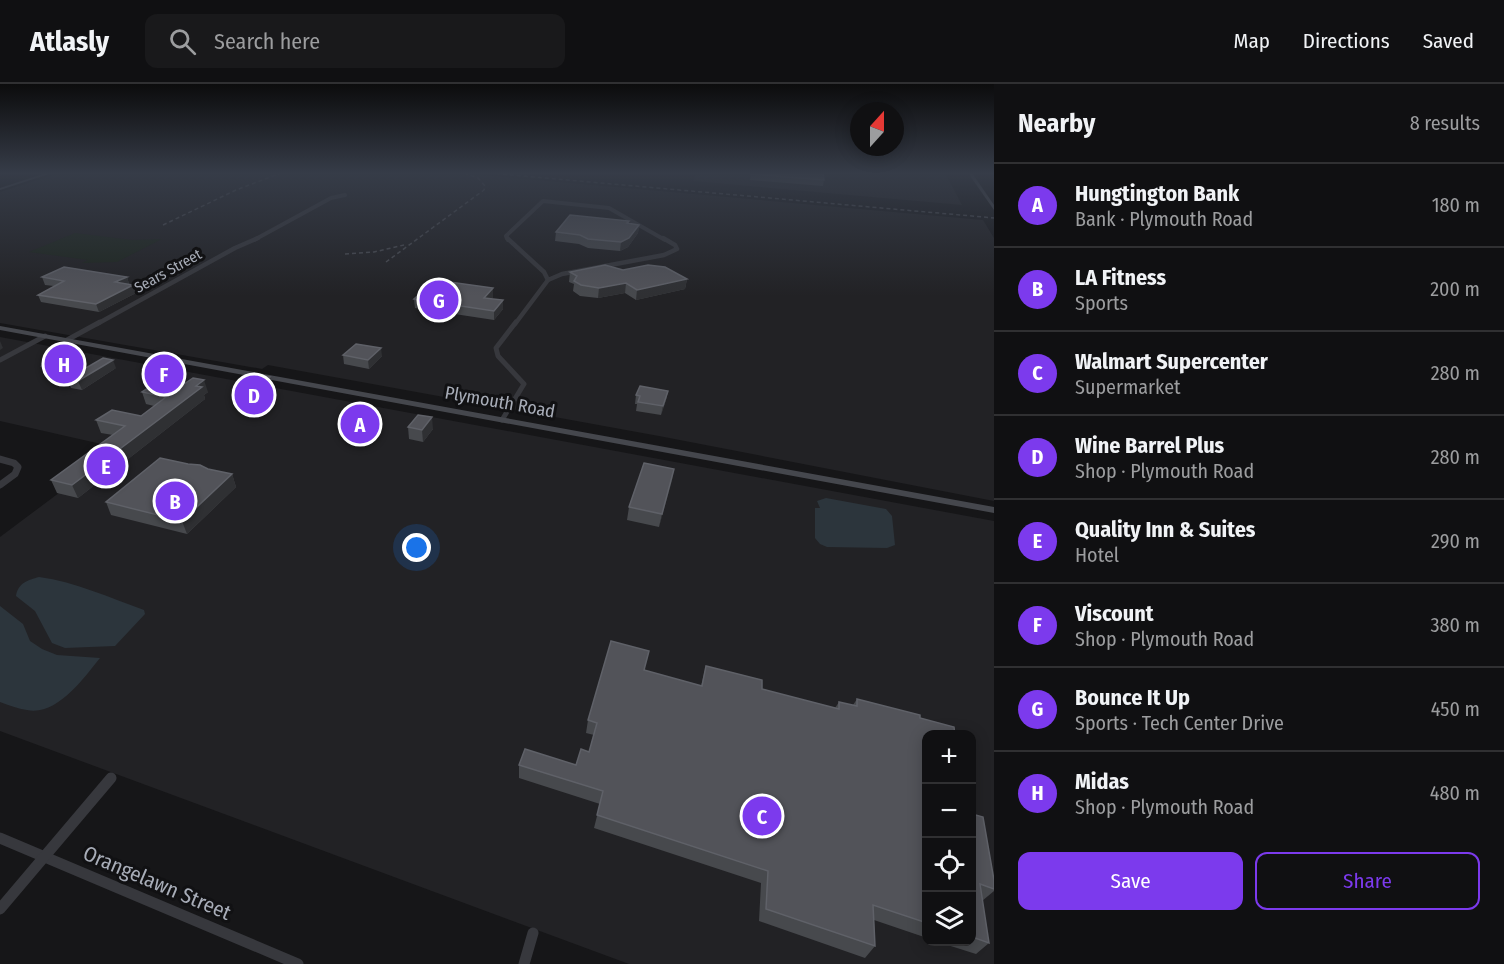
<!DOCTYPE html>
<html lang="en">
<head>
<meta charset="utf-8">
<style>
	:root { --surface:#101012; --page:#19191b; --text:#f1f3f6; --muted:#9c9d9f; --line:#303032; --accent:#7c3aed }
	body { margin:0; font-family:"Fira Sans Condensed",sans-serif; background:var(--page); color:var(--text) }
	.controls { position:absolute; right:18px; bottom:18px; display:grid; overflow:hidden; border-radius:12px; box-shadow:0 3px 15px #0003 }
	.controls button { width:54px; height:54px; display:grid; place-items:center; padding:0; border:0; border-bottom:2px solid var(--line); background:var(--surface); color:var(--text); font:30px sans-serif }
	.compass { position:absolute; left:850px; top:18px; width:54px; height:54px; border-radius:50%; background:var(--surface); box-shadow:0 3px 15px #0003; rotate:21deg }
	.you { position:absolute; left:417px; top:464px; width:21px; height:21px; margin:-15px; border:4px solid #fff; border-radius:50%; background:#1a73e8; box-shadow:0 0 0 9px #1a73e833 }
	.badge { display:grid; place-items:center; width:39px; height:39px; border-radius:50%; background:var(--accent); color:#fff; font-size:20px; font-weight:700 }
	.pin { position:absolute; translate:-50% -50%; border:3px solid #fff; box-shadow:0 2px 6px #0006 }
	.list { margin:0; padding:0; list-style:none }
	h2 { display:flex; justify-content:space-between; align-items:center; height:78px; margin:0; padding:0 24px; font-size:26px }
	h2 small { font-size:20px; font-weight:400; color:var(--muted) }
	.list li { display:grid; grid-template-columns:39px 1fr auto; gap:18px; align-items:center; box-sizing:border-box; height:84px; padding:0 24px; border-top:2px solid var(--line) }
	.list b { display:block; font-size:22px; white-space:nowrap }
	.list p { margin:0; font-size:20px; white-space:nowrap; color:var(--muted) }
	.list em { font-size:20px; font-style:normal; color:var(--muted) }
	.actions { display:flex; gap:12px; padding:18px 24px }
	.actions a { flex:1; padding:14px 0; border:2px solid var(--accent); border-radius:12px; text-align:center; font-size:21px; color:var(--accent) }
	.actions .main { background:var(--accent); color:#fff }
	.icon { flex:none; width:33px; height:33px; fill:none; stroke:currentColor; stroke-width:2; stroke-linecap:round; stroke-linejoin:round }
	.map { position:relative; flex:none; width:994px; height:880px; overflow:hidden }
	header { display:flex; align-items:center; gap:36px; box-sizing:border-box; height:84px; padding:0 30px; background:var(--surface); border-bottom:2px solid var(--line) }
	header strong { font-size:28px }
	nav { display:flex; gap:33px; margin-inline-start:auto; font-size:21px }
	.search { width:420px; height:54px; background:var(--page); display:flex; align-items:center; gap:15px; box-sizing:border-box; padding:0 21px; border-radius:12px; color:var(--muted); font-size:22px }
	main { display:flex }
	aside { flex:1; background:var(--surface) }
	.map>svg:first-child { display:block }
	.built { fill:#222225; fill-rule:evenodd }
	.green { fill:#1e261f }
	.water { fill:#2c353c }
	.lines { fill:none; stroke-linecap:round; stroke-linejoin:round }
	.minor-far4 { stroke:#37383d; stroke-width:4 }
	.minor-far3 { stroke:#37383d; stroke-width:4.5 }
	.minor-far2 { stroke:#37383d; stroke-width:5 }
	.minor-far1 { stroke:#37383d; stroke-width:7 }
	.minor { stroke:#37383d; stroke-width:11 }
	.secondary { fill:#45474d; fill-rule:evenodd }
	.rail { stroke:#4a4c52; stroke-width:1.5; stroke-dasharray:4 3; stroke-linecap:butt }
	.wall { fill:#47494d }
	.shaded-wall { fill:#2f3033 }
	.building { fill:#525359; stroke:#5f6168; stroke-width:1.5 }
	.labels { text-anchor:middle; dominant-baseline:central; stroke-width:6; stroke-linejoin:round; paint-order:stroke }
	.far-street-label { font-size:15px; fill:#a8adb8; stroke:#111113 }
	.street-label { font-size:18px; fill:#a8adb8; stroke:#111113 }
	.near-street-label { font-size:21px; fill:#a8adb8; stroke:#111113 }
</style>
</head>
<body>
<header>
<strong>Atlasly</strong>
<div class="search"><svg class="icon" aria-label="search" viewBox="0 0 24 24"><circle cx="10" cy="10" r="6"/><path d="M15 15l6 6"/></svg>Search here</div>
<nav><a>Map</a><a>Directions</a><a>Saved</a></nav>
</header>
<main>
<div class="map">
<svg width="994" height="880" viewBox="0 0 994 880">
	<rect width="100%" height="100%" fill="#161618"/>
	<g class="built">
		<polygon points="60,89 459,89 983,136 994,154 994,417 659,352 268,281 262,285 0,239 0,108"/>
		<polygon points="697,89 945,89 962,121 693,97"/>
		<path d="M 0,253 L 994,437 L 994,880 L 629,880 L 0,647 L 0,453 L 119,364 L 0,337 ZM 926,650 L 972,650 L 972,858 L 926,858 Z"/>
	</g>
	<polygon class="green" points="75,149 132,156 162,155 117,178 82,179 88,176 29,168"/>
	<g class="water">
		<polygon points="826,414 886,425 892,432 895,461 887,464 827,463 820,460 815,454 815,424 820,424 817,417"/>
		<path d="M 39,493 C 76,498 110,514 144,526 L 145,530 L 115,562 L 65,564 L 52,559 L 35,527 L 16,512 C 18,499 28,496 39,493 Z"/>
		<path d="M 0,522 L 23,540 L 30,557 L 42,565 L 57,571 L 100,574 C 83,595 57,632 27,626 C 18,625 9,621 0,618 Z"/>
	</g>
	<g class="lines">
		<g class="minor-far4">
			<polyline points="254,156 331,114 345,111"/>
			<polyline points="508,156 506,152 543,117 609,124 665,156"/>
		</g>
		<g class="minor-far3">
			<polyline points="507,154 544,188 548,196 562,190 664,171 677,165 675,161 663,154"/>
			<polyline points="97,240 235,164 258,154"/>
			<polyline points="515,240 548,196"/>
		</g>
		<g class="minor-far2">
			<polyline points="67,256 100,238"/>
			<polyline points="0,276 45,252"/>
			<polyline points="502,336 524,300 498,272 496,264 516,238"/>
		</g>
		<polyline class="minor-far1" points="0,375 14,379 18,383 15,390 0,401"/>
		<g class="minor">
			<polyline points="0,754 298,880"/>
			<polyline points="0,825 111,694"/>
			<polyline points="524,880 533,849"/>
		</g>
		<g class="secondary">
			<polygon points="46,89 52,89 0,106 0,104"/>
			<polygon points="968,89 972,89 994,121 994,126"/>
			<polygon points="0,242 994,423 994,429 0,246"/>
		</g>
		<g class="rail">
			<polyline points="489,89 994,134"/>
			<polyline points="163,141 236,106 281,89"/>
			<polyline points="345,170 374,168 404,161"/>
			<polyline points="386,178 484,106 485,102 478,94 463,89"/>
		</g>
	</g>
	<g class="wall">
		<polygon points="751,89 824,96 823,102 750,96"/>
		<polygon points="629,137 628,139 639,141 638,149 628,163 620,167 588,164 579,160 555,157 556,148"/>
		<polygon points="623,186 687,195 685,205 636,216 625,209 598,214 580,212 573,207 574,200 569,198 570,188"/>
		<polygon points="42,193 127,193 129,200 128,200 133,201 136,209 99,228 41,218 38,211 54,202 45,201"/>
		<polygon points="493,213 491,215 503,216 503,225 494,236 415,224 414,215"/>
		<polygon points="74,271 77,277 55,289 44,287 42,282"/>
		<polygon points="343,271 382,272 369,285 344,280"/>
		<polygon points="116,284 82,306 71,304 67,295"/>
		<polygon points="143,285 182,286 166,297 208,308 204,311 205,315 78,414 57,409 51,396 113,351 101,349 96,336 141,332 154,322 146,320 142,308 160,296 146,293"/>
		<polygon points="270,293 273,305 254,320 236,317 233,305"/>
		<polygon points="668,307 666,316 661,331 636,327 637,320 635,320 636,311"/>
		<polygon points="371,325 373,337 365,346 346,343 344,331"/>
		<polygon points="408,343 433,345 423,358 409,355"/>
		<polygon points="208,385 232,390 236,403 187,450 111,431 106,418"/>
		<polygon points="674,385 659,443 627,436 629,423"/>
		<polygon points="706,582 762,605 835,624 839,618 853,621 857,615 920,634 927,651 927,854 874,836 875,862 865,874 759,837 761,799 594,744 600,720 519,694 519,681 576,681 589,668 594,651 586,649 588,636 644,587 701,602"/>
		<polygon points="972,730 994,796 994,807 982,817 989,859 976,870 938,858 972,858"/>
	</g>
	<g class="shaded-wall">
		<polygon points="639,141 638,149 628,163 620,167 621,158"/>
		<polygon points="127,193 129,200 118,206 115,198"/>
		<polygon points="687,195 685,205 636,216 637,206"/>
		<polygon points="626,199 625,209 598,214 599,204"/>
		<polygon points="133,201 136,209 99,228 96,220"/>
		<polygon points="493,204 493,213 484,223 484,214"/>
		<polygon points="503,216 503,225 494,236 494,227"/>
		<polygon points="0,257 3,264 0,266"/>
		<polygon points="381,264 382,272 369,285 368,276"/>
		<polygon points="74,271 77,277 55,289 52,284"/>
		<polygon points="113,276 116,284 82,306 78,297"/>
		<polygon points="179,278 182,286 165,297 163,288"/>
		<polygon points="270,293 273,305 254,320 251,309"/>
		<polygon points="204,296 208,308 204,311 205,315 78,414 72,401"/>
		<polygon points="668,307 666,316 661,331 663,322"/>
		<polygon points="371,325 373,337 365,346 363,334"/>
		<polygon points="432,333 433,345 423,358 422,346"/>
		<polygon points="674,385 672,397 659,443 662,430"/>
		<polygon points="232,390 236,403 187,450 182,437"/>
	</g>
	<g class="building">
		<polygon points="751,89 823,89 824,96 751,90"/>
		<polygon points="570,131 629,137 627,139 639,141 629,154 621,158 588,155 580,151 556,148"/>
		<polygon points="605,181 623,186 648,181 665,183 687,195 637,206 626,199 599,204 581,201 574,197 577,192 570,188"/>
		<polygon points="64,183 127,193 115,198 133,201 96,220 38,211 64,197 42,193"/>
		<polygon points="435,196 493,204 484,214 503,216 494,227 414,215"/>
		<polygon points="356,260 381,264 368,276 343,271"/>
		<polygon points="64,269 74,271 52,284 42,282"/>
		<polygon points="103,274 113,276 78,297 67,295"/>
		<polygon points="160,274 179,278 163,288 143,285"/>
		<polygon points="252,290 270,293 251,309 233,305"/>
		<polygon points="193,294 204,296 196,302 202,303 72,401 51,396 125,342 96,336 112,326 141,332 166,313 142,308 160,296 184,300"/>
		<polygon points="640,302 668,307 663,322 638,318 640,312 636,311"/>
		<polygon points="353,322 371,325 363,334 344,331"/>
		<polygon points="418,331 432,333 422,346 408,343"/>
		<polygon points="160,374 188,380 200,381 208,385 232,390 182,437 106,418"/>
		<polygon points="644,379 674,385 662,430 629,423"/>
		<polygon points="611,557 649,567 644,586 702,602 706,582 762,596 762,605 839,625 839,618 857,622 857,615 920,631 920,634 954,643 955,651 927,651 927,839 873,821 875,862 766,825 768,787 597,731 603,707 519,681 525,665 576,681 581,665 589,668 597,639 588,636"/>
		<polygon points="972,730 983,733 994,796 994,805 980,800 989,859 972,853"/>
	</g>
	<linearGradient id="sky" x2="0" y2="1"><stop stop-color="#0c0c0d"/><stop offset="0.42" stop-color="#363c48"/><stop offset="1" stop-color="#363c48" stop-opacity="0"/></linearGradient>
	<rect width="994" height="212" fill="url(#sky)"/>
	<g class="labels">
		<g class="far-street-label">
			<text transform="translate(168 187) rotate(-29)">Sears Street</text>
		</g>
		<g class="street-label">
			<text transform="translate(500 318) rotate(10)">Plymouth Road</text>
		</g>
		<g class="near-street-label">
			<text transform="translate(157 799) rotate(23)">Orangelawn Street</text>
		</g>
	</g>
</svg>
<div class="controls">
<button>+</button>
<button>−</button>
<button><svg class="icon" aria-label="locate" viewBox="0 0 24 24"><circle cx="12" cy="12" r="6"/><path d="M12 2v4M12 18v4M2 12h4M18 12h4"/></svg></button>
<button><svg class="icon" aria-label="layers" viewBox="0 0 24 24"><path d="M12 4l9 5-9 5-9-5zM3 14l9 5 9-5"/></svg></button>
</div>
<svg class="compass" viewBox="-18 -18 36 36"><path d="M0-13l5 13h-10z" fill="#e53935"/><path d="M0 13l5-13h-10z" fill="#9c9d9f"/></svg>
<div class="you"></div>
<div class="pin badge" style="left:360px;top:340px">A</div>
<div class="pin badge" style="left:175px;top:417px">B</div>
<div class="pin badge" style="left:762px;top:732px">C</div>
<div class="pin badge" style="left:254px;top:311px">D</div>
<div class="pin badge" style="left:106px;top:382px">E</div>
<div class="pin badge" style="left:164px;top:290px">F</div>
<div class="pin badge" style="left:439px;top:216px">G</div>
<div class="pin badge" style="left:64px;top:280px">H</div>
</div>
<aside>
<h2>Nearby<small>8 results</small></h2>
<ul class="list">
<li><span class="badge">A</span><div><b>Hungtington Bank</b><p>Bank · Plymouth Road</p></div><em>180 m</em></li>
<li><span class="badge">B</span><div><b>LA Fitness</b><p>Sports</p></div><em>200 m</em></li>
<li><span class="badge">C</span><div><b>Walmart Supercenter</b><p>Supermarket</p></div><em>280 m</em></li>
<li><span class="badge">D</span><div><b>Wine Barrel Plus</b><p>Shop · Plymouth Road</p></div><em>280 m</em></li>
<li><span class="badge">E</span><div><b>Quality Inn &amp; Suites</b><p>Hotel</p></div><em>290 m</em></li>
<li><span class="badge">F</span><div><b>Viscount</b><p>Shop · Plymouth Road</p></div><em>380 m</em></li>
<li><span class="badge">G</span><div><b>Bounce It Up</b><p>Sports · Tech Center Drive</p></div><em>450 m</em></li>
<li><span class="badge">H</span><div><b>Midas</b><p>Shop · Plymouth Road</p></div><em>480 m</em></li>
</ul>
<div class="actions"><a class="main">Save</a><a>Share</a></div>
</aside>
</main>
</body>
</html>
